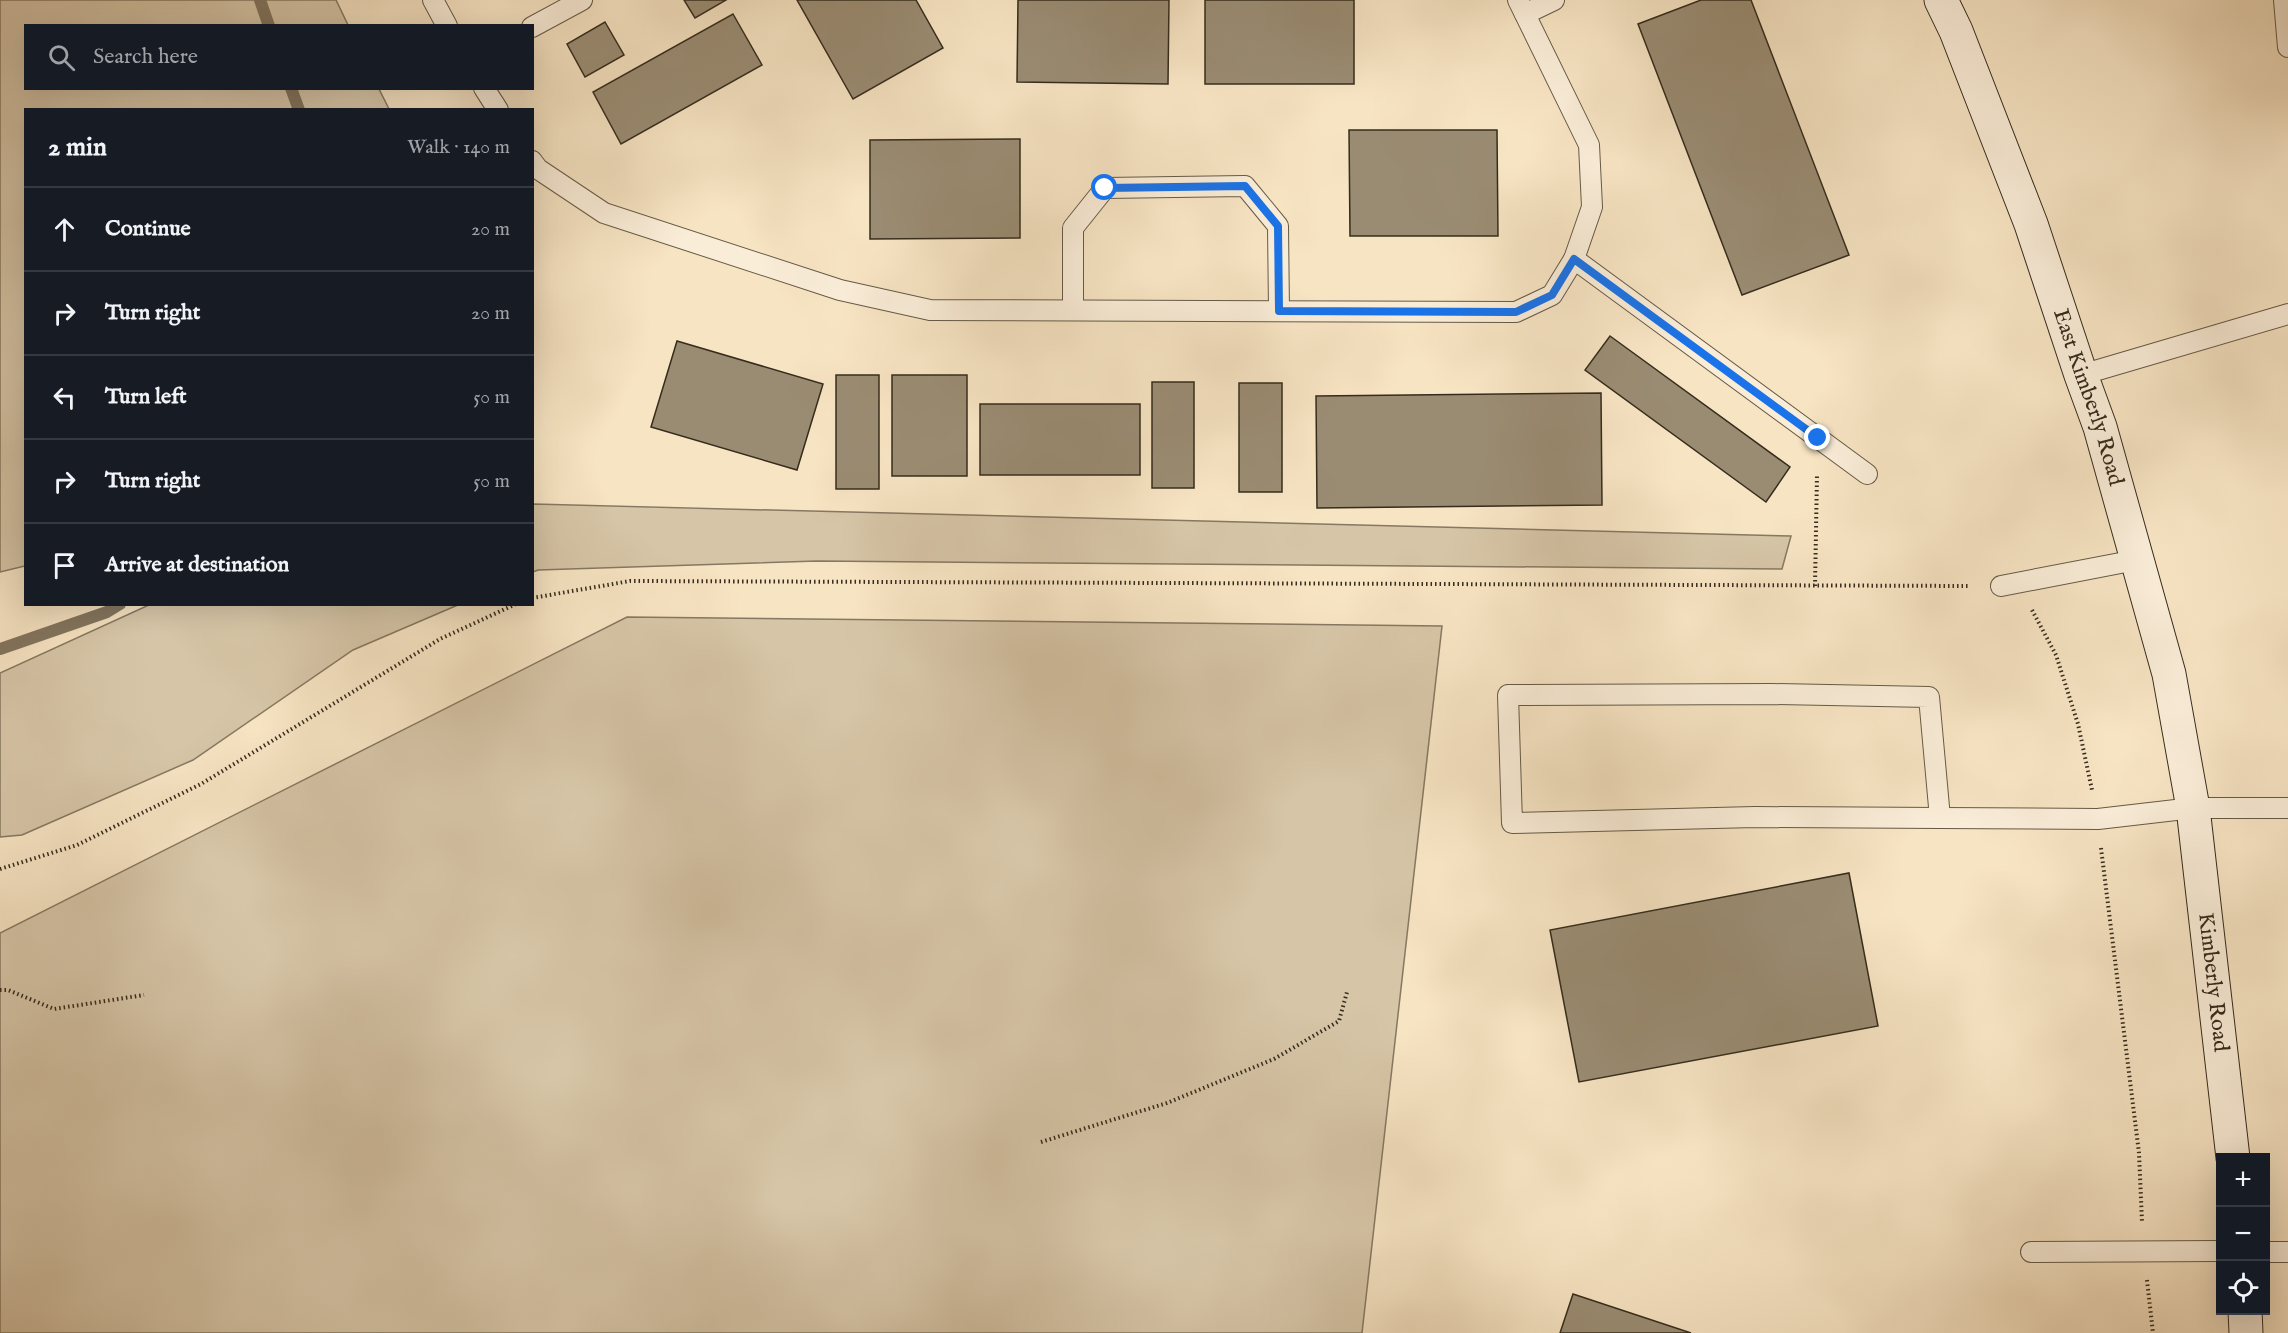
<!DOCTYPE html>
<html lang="en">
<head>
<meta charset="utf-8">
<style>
	:root { --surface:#171b24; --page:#242831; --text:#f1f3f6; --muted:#9ea1a6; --line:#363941 }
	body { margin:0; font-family:"IM FELL English",serif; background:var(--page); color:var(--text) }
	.controls { position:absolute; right:18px; bottom:18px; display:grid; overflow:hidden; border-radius:0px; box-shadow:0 6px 24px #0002 }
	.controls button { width:54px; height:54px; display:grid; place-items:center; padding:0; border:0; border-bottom:2px solid var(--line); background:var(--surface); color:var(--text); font:30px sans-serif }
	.stop { position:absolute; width:18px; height:18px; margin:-14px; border:4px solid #1a73e8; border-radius:50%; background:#fff }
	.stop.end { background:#1a73e8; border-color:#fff; box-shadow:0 2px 6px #0008 }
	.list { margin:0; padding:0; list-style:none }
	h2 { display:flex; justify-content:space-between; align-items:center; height:78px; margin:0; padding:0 24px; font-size:26px }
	h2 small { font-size:20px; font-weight:400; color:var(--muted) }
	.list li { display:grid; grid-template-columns:39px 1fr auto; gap:18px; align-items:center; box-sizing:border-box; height:84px; padding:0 24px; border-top:2px solid var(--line) }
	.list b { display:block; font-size:22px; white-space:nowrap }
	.list em { font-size:20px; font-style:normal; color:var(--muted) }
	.icon { flex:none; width:33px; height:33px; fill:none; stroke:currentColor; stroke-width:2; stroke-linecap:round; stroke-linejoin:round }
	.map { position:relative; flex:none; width:2288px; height:1333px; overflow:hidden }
	.search { position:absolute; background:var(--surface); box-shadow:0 6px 24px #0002; left:24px; top:24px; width:510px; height:66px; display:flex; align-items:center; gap:15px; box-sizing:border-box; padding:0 21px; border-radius:0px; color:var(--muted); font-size:22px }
	.panel { position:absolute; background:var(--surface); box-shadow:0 6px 24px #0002; left:24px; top:108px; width:510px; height:498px; border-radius:0px }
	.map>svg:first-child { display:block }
	.green { fill:#d6c5a7; stroke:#867862; stroke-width:1.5 }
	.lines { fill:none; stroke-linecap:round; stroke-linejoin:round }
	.stream { stroke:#82755f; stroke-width:12 }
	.building { fill:#9a8c73; stroke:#362c1d; stroke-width:1.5 }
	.service-casing { stroke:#665a46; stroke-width:22 }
	.secondary-casing { stroke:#362c1d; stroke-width:35 }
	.path { stroke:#362c1d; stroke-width:4; stroke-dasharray:1.5 3; stroke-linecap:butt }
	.service { stroke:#faedd8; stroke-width:20 }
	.secondary { stroke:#faedd8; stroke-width:33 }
	.route { stroke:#1a73e8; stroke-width:8 }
	.labels { text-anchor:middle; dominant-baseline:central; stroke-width:6; stroke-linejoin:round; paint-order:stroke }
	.street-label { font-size:22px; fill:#362c1d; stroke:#faedd8 }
</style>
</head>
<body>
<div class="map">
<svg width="2288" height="1333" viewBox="0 0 2288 1333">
	<rect width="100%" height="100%" fill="#f7e4c3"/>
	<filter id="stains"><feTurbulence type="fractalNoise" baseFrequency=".00333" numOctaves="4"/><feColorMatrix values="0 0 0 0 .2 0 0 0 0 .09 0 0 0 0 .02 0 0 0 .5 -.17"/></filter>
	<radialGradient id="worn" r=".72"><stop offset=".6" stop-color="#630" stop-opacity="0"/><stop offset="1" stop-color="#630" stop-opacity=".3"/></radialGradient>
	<g class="green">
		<polygon points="0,0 336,0 348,25 26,26 26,88 379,89 389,109 26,110 25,566 0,572"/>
		<polygon points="533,504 1791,536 1782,569 817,561 538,570 533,572"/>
		<polygon points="151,604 458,604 458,605 353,650 193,760 22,835 0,837 0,673"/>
		<polygon points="627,617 1442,626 1362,1333 0,1333 0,933"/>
	</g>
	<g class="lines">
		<g class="stream">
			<polyline points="260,0 269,26"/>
			<polyline points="291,88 299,110"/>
			<polyline points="0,649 107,612 120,604"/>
		</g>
	</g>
	<g class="building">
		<polygon points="684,0 726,0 695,18"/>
		<polygon points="797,0 916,0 943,48 853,99"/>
		<polygon points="1018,0 1169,0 1168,84 1017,82"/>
		<rect x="1205" y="0" width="149" height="84"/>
		<polygon points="1701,0 1751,0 1849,255 1742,295 1638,24"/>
		<polygon points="733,14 762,65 621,144 593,92"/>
		<polygon points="605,22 624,55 585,77 567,44"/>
		<polygon points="1349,130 1497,130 1498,236 1350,236"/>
		<polygon points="1020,139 1020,238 870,239 870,140"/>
		<polygon points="1610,336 1790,467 1766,502 1585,370"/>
		<polygon points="677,341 823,384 797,470 651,427"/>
		<rect x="836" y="375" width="43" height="114"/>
		<rect x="892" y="375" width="75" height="101"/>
		<rect x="1152" y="382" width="42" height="106"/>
		<rect x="1239" y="383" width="43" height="109"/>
		<polygon points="1601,393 1602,505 1317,508 1316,396"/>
		<rect x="980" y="404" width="160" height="71"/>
		<polygon points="1849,873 1878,1026 1579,1082 1550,930"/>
		<polygon points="1573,1294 1691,1333 1560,1333"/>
	</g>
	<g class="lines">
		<defs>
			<g id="service">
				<polyline points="433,0 447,26"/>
				<polyline points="2284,0 2288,47"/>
				<polyline points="1525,14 1554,0"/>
				<polyline points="532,27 582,0"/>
				<polyline points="484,88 498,110"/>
				<polyline points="532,161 538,169 604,213 840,290 930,310 1516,312 1552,295 1574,259 1592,207 1589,145 1518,0"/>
				<polyline points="1574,259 1867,474"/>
				<polyline points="1073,310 1073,228 1105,188 1245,186 1278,226 1279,311"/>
				<polyline points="2081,375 2288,314"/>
				<polyline points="2001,586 2136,560"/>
				<polygon points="1772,694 1929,697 1940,818 1755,817 1512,823 1508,695"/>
				<polyline points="1940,818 2098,819 2193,808 2288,808"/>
				<polyline points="2031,1252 2220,1251"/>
				<polyline points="2266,1252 2288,1252"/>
			</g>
			<g id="secondary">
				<path id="s1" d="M 1941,0 L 1956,31 L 2031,224 L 2081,375 L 2100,427 L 2169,674 L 2193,808 L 2233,1158"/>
				<polyline points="2245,1310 2246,1333"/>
			</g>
		</defs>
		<use href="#service" class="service-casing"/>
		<use href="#secondary" class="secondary-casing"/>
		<g class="path">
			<polyline points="1815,586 1817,475"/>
			<polyline points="532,598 630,581 1970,586"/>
			<polyline points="2032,610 2056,655 2078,724 2092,790"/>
			<polyline points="2101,848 2139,1153 2142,1222"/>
			<polyline points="0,869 77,845 201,784 440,639 516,604"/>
			<polyline points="0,990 8,990 54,1009 144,995"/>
			<polyline points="1041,1142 1167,1103 1274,1059 1339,1021 1347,992"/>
			<polyline points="2147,1280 2153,1333"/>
		</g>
		<use href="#service" class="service"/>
		<use href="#secondary" class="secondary"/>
	</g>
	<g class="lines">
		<polyline class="route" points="1105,188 1245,186 1278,226 1279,311 1516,312 1552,295 1574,259 1818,438"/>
	</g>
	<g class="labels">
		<g class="street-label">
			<text stroke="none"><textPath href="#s1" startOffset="424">East Kimberly Road</textPath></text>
			<text stroke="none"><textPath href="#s1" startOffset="1024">Kimberly Road</textPath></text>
		</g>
	</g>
	<rect width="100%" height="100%" filter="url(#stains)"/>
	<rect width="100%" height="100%" fill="url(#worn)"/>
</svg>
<div class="controls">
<button>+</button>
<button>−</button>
<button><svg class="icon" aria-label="locate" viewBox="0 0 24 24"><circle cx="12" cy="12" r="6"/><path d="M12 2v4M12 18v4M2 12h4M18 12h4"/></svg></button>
</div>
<div class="stop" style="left:1105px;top:188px"></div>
<div class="stop end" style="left:1818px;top:438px"></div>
<div class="search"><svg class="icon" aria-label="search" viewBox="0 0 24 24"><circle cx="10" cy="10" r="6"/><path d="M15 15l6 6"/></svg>Search here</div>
<section class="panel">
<h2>2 min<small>Walk · 140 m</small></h2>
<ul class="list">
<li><svg class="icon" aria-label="ahead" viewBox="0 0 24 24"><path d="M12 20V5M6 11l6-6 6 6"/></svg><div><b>Continue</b></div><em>20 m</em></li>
<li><svg class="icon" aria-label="right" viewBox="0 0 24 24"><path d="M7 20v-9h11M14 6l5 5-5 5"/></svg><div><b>Turn right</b></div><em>20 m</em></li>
<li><svg class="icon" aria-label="left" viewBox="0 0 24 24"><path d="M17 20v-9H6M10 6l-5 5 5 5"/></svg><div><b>Turn left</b></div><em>50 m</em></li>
<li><svg class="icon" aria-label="right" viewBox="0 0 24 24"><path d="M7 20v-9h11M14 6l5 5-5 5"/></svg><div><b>Turn right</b></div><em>50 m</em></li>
<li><svg class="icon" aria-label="arrive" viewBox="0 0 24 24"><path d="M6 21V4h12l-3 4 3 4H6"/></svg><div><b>Arrive at destination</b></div></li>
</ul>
</section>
</div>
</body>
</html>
